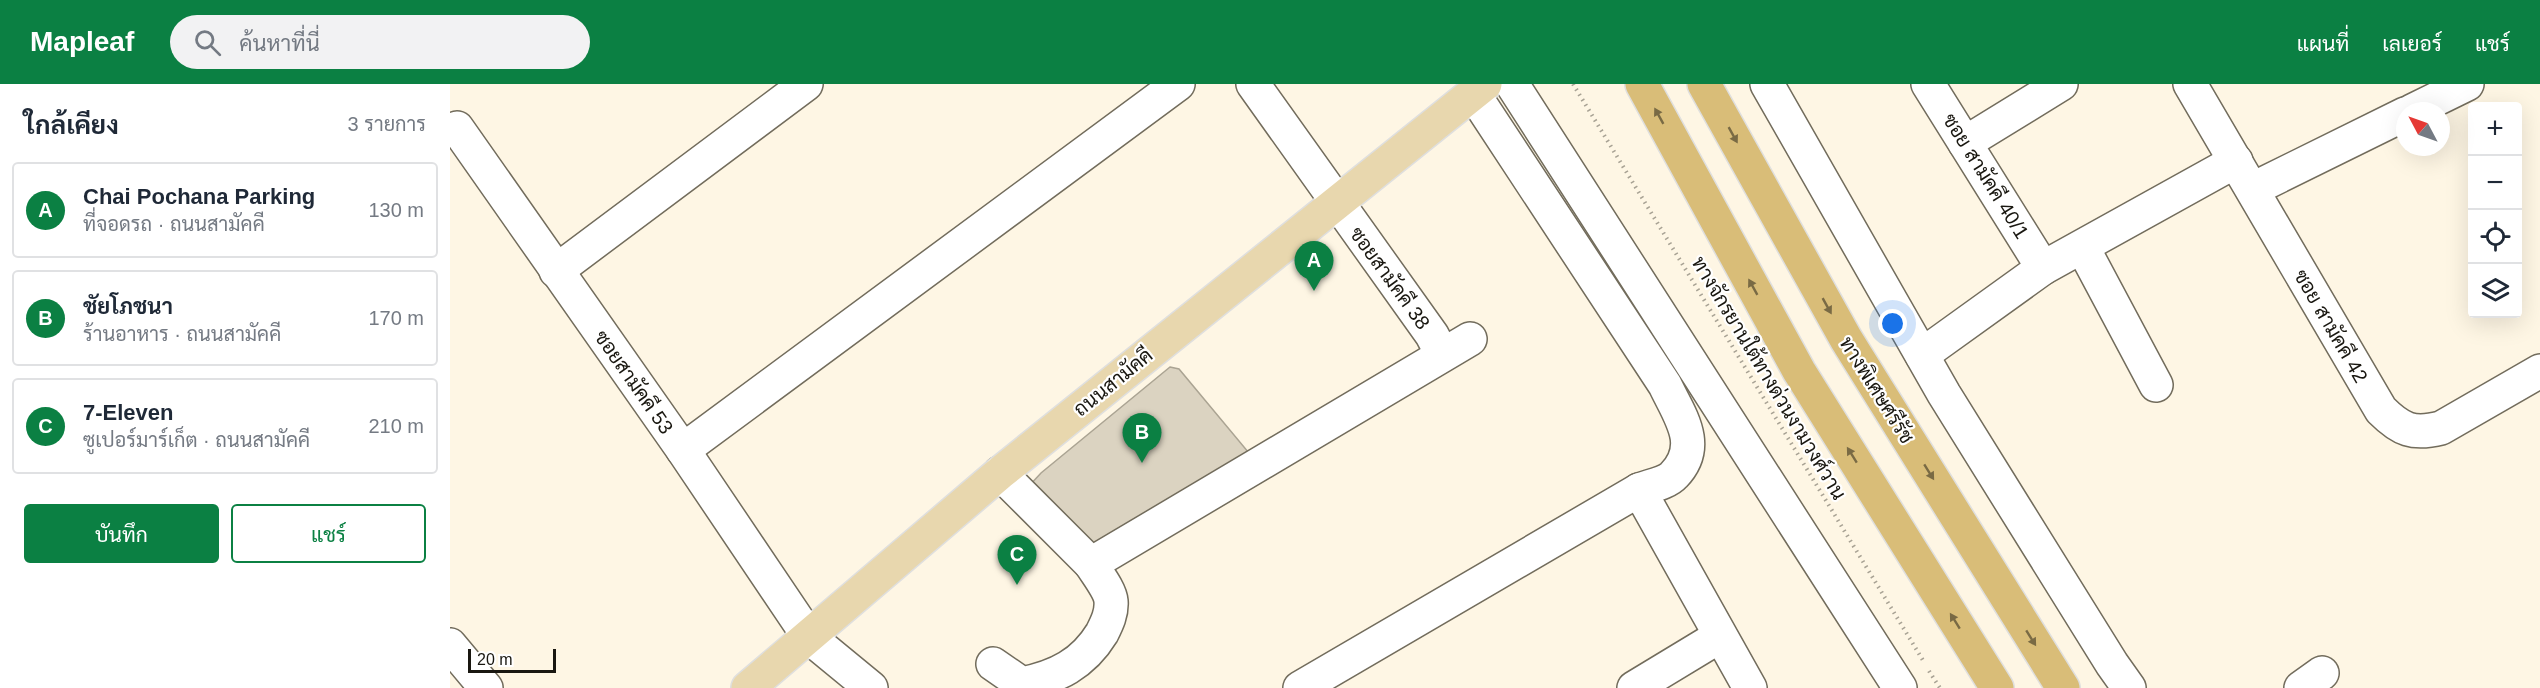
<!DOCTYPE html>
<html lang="th">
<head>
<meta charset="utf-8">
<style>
	:root { --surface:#fff; --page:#f2f2f3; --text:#1f2937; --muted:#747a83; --line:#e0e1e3; --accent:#0b8043 }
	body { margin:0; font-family:Helvetica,Sarabun,sans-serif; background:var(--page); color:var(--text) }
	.controls { position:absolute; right:18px; top:18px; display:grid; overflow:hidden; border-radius:6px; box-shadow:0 6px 24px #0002 }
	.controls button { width:54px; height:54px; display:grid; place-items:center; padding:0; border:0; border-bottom:2px solid var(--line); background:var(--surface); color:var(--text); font:30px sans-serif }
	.compass { position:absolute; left:1946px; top:18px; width:54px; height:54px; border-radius:50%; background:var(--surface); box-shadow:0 6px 24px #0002; rotate:311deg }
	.scale { position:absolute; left:18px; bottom:15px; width:88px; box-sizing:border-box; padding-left:6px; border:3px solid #191710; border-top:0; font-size:16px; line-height:21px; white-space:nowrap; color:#191710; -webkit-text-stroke:4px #fff; paint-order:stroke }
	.you { position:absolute; left:1443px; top:240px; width:21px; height:21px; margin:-15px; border:4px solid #fff; border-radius:50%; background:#1a73e8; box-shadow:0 0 0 9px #1a73e833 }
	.badge { display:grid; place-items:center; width:39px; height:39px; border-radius:50%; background:var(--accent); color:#fff; font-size:20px; font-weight:700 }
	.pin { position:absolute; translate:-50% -50px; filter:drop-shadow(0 2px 3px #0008) }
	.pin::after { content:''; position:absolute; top:32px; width:21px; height:18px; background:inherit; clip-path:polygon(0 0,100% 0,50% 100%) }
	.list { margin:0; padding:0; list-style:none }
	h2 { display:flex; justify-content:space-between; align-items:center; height:78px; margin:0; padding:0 24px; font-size:26px }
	h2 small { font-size:20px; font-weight:400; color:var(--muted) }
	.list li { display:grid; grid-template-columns:39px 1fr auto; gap:18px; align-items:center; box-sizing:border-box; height:96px; margin:0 12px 12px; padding:0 12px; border:2px solid var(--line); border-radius:6px }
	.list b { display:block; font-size:22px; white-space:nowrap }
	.list p { margin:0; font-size:20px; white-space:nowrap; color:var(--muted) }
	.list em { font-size:20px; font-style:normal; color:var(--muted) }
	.actions { display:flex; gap:12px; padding:18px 24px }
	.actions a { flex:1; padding:14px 0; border:2px solid var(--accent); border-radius:6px; text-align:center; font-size:21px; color:var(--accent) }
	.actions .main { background:var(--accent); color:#fff }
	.icon { flex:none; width:33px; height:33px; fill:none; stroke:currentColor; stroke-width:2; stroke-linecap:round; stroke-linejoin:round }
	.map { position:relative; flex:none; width:2090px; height:604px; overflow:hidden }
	header { display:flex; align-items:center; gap:36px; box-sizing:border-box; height:84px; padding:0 30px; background:var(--accent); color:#fff }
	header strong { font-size:28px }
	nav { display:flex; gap:33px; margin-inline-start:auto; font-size:21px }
	.search { width:420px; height:54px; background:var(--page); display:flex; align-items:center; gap:15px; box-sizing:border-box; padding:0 21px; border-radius:33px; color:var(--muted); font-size:22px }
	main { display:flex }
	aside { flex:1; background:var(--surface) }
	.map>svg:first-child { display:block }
	.building { fill:#dbd3c1; stroke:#aba493; stroke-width:1.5 }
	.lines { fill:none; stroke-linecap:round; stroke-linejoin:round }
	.minor-casing { stroke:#726c5c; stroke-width:36 }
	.major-casing { stroke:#dfdfde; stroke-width:36 }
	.highway-casing { stroke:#dfdfde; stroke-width:36 }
	.path { stroke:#a8a294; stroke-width:4; stroke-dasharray:1.5 4.5; stroke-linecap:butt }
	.minor { stroke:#fff; stroke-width:33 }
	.major { stroke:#e8d7ae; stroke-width:33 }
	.highway { stroke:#d9bd78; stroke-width:33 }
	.oneway { fill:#796a44 }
	.labels { text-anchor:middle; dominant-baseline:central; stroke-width:4.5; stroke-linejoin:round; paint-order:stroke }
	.street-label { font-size:20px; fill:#191710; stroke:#fff }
</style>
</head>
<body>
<header>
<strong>Mapleaf</strong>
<div class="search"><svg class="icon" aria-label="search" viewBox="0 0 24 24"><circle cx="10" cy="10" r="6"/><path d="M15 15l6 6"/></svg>ค้นหาที่นี่</div>
<nav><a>แผนที่</a><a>เลเยอร์</a><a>แชร์</a></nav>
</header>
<main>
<aside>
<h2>ใกล้เคียง<small>3 รายการ</small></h2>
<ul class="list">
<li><span class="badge">A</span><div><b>Chai Pochana Parking</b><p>ที่จอดรถ · ถนนสามัคคี</p></div><em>130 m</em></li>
<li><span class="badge">B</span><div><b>ชัยโภชนา</b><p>ร้านอาหาร · ถนนสามัคคี</p></div><em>170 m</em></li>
<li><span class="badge">C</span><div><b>7-Eleven</b><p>ซูเปอร์มาร์เก็ต · ถนนสามัคคี</p></div><em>210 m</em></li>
</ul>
<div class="actions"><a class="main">บันทึก</a><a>แชร์</a></div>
</aside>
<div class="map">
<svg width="2090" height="604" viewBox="0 0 2090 604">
	<rect width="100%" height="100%" fill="#fef6e4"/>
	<polygon class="building" points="720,283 729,285 799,369 645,462 579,402 591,389"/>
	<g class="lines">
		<defs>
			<g id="minor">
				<polyline points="803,0 982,251 992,270"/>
				<polyline points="1062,0 1450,604"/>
				<polyline points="1317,0 1494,310 1662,580 1679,604"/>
				<polyline points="1478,0 1593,184"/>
				<path d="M 1740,0 L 1931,326 C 1951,346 1963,351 1991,344 L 2090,287"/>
				<polyline points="1962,27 2017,0"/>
				<polyline points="7,44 233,366 359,553 421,604"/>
				<polyline points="1515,59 1611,0"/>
				<polyline points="1803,105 1955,30"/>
				<polyline points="1633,164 1706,301"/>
				<polyline points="106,187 356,0"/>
				<polyline points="1472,271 1593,184 1786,77"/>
				<polyline points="233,366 728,0"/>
				<polyline points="550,389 641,480 1020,255"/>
				<polyline points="1189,406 1300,604"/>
				<polyline points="0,561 36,604"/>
				<path d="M 543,580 L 572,600 C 607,593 633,580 652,549 C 657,539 662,529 661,517 C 660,506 647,490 641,480"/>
				<path d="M 850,604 L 1189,406 C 1199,402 1217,399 1224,391 C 1253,361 1229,331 1215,301 L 1023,9"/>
				<polyline points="1184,604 1270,552"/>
				<polyline points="1851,604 1872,589"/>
			</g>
			<polyline id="major" points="298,604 550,389 1035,0"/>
			<g id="highway">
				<polyline points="1192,0 1349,287 1547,604"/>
				<polyline points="1254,0 1396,255 1613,604"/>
			</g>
		</defs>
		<use href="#minor" class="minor-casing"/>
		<use href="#major" class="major-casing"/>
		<use href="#highway" class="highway-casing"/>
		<g class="path">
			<polyline points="1123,0 1474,578"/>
			<polyline points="1479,587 1490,604"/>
		</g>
		<use href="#minor" class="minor"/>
		<use href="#major" class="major"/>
		<use href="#highway" class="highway"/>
	</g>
	<defs><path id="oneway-solid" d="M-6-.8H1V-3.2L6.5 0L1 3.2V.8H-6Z" transform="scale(1.5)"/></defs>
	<g class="oneway">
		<use href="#oneway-solid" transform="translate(1209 32) rotate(-119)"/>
		<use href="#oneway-solid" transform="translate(1283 51) rotate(61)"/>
		<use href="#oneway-solid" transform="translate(1303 203) rotate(-119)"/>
		<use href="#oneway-solid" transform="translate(1377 222) rotate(61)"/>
		<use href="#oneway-solid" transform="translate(1402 371) rotate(-122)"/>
		<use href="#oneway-solid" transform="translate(1479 388) rotate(58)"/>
		<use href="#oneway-solid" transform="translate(1505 537) rotate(-122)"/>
		<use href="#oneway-solid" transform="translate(1581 554) rotate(58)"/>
	</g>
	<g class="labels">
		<g class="street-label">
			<text transform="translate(1536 92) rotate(58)">ซอย สามัคคี 40/1</text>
			<text transform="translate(940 194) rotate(54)">ซอยสามัคคี 38</text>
			<text transform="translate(1881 242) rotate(60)">ซอย สามัคคี 42</text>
			<text transform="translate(1319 294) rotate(59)">ทางจักรยานใต้ทางด่วนงามวงศ์วาน</text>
			<text transform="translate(184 298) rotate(55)">ซอยสามัคคี 53</text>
			<text transform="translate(663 298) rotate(-39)">ถนนสามัคคี</text>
			<text transform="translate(1427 306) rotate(58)">ทางพิเศษศรีรัช</text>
		</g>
	</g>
</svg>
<div class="controls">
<button>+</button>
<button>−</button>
<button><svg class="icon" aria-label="locate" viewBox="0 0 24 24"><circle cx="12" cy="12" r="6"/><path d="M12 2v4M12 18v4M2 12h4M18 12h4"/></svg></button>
<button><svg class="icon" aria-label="layers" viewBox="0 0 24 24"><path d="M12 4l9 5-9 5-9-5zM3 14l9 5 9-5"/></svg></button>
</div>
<svg class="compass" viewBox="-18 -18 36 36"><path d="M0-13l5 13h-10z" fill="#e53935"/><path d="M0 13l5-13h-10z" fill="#747a83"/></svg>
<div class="scale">20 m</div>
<div class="you"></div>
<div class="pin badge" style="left:864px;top:207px">A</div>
<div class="pin badge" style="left:692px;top:379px">B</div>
<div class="pin badge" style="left:567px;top:501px">C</div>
</div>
</main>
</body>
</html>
